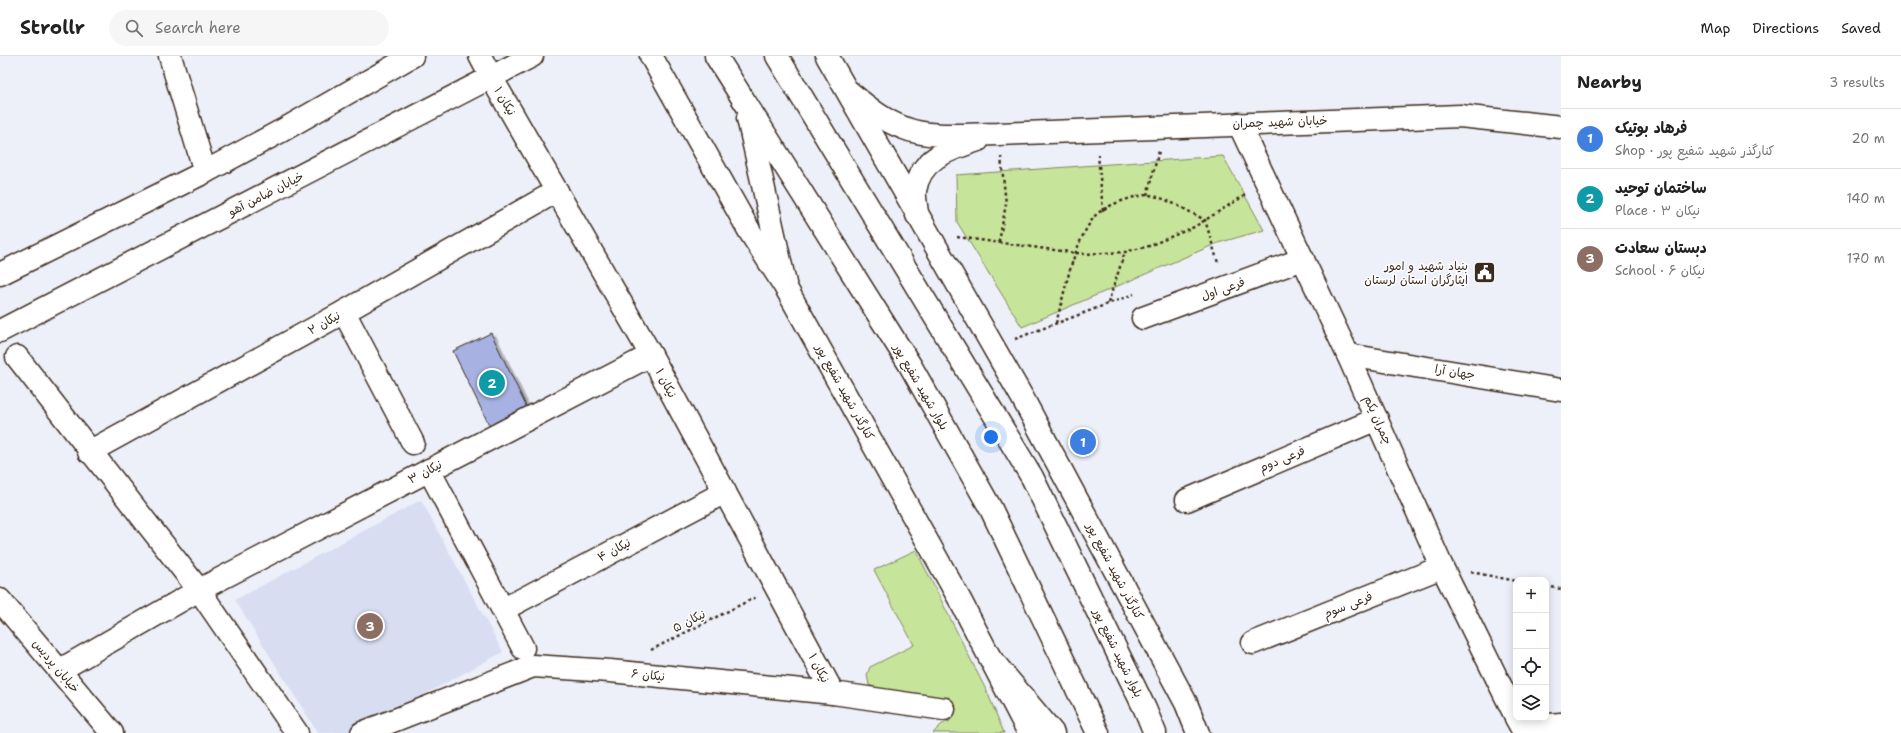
<!DOCTYPE html>
<html lang="en">
<head>
<meta charset="utf-8">
<style>
	:root { --surface:#fff; --page:#f6f6f6; --text:#222; --muted:#767676; --line:#e0e0e0; --accent:#3b2a1e }
	body { margin:0; font-family:"Shantell Sans","Playpen Sans Arabic",sans-serif; background:var(--page); color:var(--text) }
	.controls { position:absolute; right:12px; bottom:12px; display:grid; overflow:hidden; border-radius:8px; box-shadow:0 2px 10px #0003 }
	.controls button { width:36px; height:36px; display:grid; place-items:center; padding:0; border:0; border-bottom:1px solid var(--line); background:var(--surface); color:var(--text); font:20px sans-serif }
	.you { position:absolute; left:991px; top:381px; width:14px; height:14px; margin:-10px; border:3px solid #fff; border-radius:50%; background:#1a73e8; box-shadow:0 0 0 6px #1a73e833 }
	.badge { display:grid; place-items:center; width:26px; height:26px; border-radius:50%; background:var(--accent); color:#fff; font-size:13px; font-weight:700 }
	.pin { position:absolute; translate:-50% -50%; border:2px solid #fff; box-shadow:0 1px 4px #0006 }
	.list { margin:0; padding:0; list-style:none }
	h2 { display:flex; justify-content:space-between; align-items:center; height:52px; margin:0; padding:0 16px; font-size:17px }
	h2 small { font-size:13px; font-weight:400; color:var(--muted) }
	.list li { display:grid; grid-template-columns:26px 1fr auto; gap:12px; align-items:center; box-sizing:border-box; height:60px; padding:0 16px; border-top:1px solid var(--line) }
	.list b { display:block; font-size:15px; white-space:nowrap }
	.list p { margin:0; font-size:13px; white-space:nowrap; color:var(--muted) }
	.list em { font-size:13px; font-style:normal; color:var(--muted) }
	.icon { flex:none; width:22px; height:22px; fill:none; stroke:currentColor; stroke-width:2; stroke-linecap:round; stroke-linejoin:round }
	.map { position:relative; flex:none; width:1561px; height:677px; overflow:hidden }
	header { display:flex; align-items:center; gap:24px; box-sizing:border-box; height:56px; padding:0 20px; background:var(--surface); border-bottom:1px solid var(--line) }
	header strong { font-size:19px }
	nav { display:flex; gap:22px; margin-inline-start:auto; font-size:14px }
	.search { width:280px; height:36px; background:var(--page); display:flex; align-items:center; gap:10px; box-sizing:border-box; padding:0 14px; border-radius:22px; color:var(--muted); font-size:15px }
	main { display:flex }
	aside { flex:1; background:var(--surface) }
	.map>svg:first-child { display:block }
	.built { fill:#d8ddf2 }
	.green { fill:#c7e49b; stroke:#81875c }
	.building { fill:#a7b2e2; stroke:#3b2a1e; filter:url(#shadow) }
	.lines { fill:none; stroke-linecap:round; stroke-linejoin:round }
	.minor-casing { stroke:#3b2a1e; stroke-width:25 }
	.tertiary-casing { stroke:#3b2a1e; stroke-width:25 }
	.secondary-casing { stroke:#3b2a1e; stroke-width:25 }
	.primary-casing { stroke:#3b2a1e; stroke-width:25 }
	.path { stroke:#3b2a1e; stroke-width:2.5; stroke-dasharray:3 3; stroke-linecap:butt }
	.minor { stroke:#fff; stroke-width:22 }
	.tertiary { stroke:#fff; stroke-width:22 }
	.secondary { stroke:#fff; stroke-width:22 }
	.primary { stroke:#fff; stroke-width:22 }
	.labels { text-anchor:middle; dominant-baseline:central; stroke-width:3; stroke-linejoin:round; paint-order:stroke }
	.street-label { font-size:12px; fill:#3b2a1e; stroke:#fff }
	.poi-label { font-size:12px; fill:#3b2a1e; stroke:#fff; text-anchor:end }
</style>
</head>
<body>
<header>
<strong>Strollr</strong>
<div class="search"><svg class="icon" aria-label="search" viewBox="0 0 24 24"><circle cx="10" cy="10" r="6"/><path d="M15 15l6 6"/></svg>Search here</div>
<nav><a>Map</a><a>Directions</a><a>Saved</a></nav>
</header>
<main>
<div class="map">
<svg width="1561" height="677" viewBox="0 0 1561 677">
	<defs>
		<filter id="shadow"><feDropShadow dx="4.5" dy="2.5" stdDeviation="0" flood-color="#0004"/></filter>
	</defs>
	<rect width="100%" height="100%" fill="#edf0f9"/>
	<filter id="ink" filterUnits="userSpaceOnUse"><feTurbulence type="fractalNoise" baseFrequency=".025" numOctaves="2"/><feDisplacementMap in="SourceGraphic" scale="8" xChannelSelector="R" yChannelSelector="G"/><feConvolveMatrix kernelMatrix="1 2 1 2 8 2 1 2 1" color-interpolation-filters="sRGB"/></filter>
	<g filter="url(#ink)">
		<polygon class="built" points="421,444 503,596 353,677 318,677 235,544"/>
		<g class="green">
			<polygon points="1223,100 1264,174 1218,187 1022,271 957,166 956,119"/>
			<path d="M 916,494 L 988,638 L 1004,677 L 933,677 L 942,668 L 950,665 L 949,641 C 922,643 894,640 869,629 L 867,619 L 870,611 L 914,589 L 874,514 Z"/>
		</g>
		<polygon class="building" points="491,277 530,358 493,377 453,295"/>
		<g class="lines">
			<defs>
				<g id="minor">
					<polyline points="170,0 205,116"/>
					<polyline points="491,21 651,299 833,637"/>
					<path d="M 848,35 C 865,49 882,64 904,72 C 930,83 970,78 998,78 L 1460,60 L 1561,71"/>
					<polyline points="1239,68 1348,299 1442,511 1516,661"/>
					<path d="M 917,159 C 917,152 914,142 915,135 C 920,101 951,93 978,84"/>
					<polyline points="344,256 413,387"/>
					<polyline points="1143,262 1303,203"/>
					<polyline points="1348,299 1561,334"/>
					<polyline points="17,301 199,534 297,677"/>
					<polyline points="89,396 344,256 557,135"/>
					<polyline points="429,414 523,592"/>
					<polyline points="1187,444 1377,363"/>
					<polyline points="504,553 725,436"/>
					<polyline points="1253,587 1442,511"/>
					<polyline points="60,614 199,534 651,299"/>
					<polyline points="1516,662 1521,671 1561,668"/>
					<polyline points="362,677 533,610 610,615 833,637 944,653"/>
				</g>
				<g id="tertiary">
					<polyline points="480,0 491,21"/>
					<polyline points="0,218 205,116 283,74 412,0"/>
					<polyline points="0,275 532,0"/>
					<polyline points="0,544 112,677"/>
				</g>
				<g id="secondary">
					<polyline points="651,0 750,176 786,232 960,544 1029,677"/>
					<polyline points="827,0 1022,341 1186,647 1198,677"/>
				</g>
				<g id="primary">
					<polyline points="716,0 910,309 991,453 1098,677"/>
					<polyline points="777,0 1032,421 1145,653 1155,677"/>
					<polyline points="748,62 786,232"/>
					<polyline points="991,603 1053,677"/>
				</g>
			</defs>
			<use href="#minor" class="minor-casing"/>
			<use href="#tertiary" class="tertiary-casing"/>
			<use href="#secondary" class="secondary-casing"/>
			<use href="#primary" class="primary-casing"/>
			<g class="path">
				<polyline points="1098,98 1103,155"/>
				<polyline points="1147,139 1159,95"/>
				<polyline points="957,181 1084,198 1125,196 1149,190 1194,171 1247,138"/>
				<polyline points="999,186 1006,148 1001,101"/>
				<polyline points="1108,247 1125,196"/>
				<path d="M 1056,267 C 1066,232 1072,191 1094,161 C 1103,150 1132,140 1147,139 C 1162,139 1191,157 1205,164 L 1218,207"/>
				<polyline points="1015,283 1134,238"/>
				<polyline points="1471,516 1516,525"/>
				<polyline points="1546,530 1561,533"/>
				<polyline points="651,594 756,541"/>
			</g>
			<use href="#minor" class="minor"/>
			<use href="#tertiary" class="tertiary"/>
			<use href="#secondary" class="secondary"/>
			<use href="#primary" class="primary"/>
		</g>
	</g>
	<defs>
		<symbol id="civic-square" viewBox="-11 -11 22 22"><rect x="-9" y="-9" width="18" height="18" rx="4" fill="#3b2a1e" stroke="#fff"/><path d="M-.6-6.5H3V-4.5H.6V-3L4-1V1h2V6H-6V1h2V-1L-.6-3ZM-1.2 2.5V6h2.4V2.5Z" fill="#fff"/></symbol>
	</defs>
	<g fill-rule="evenodd">
		<use href="#civic-square" x="1472" y="204" width="25" height="25"/>
	</g>
	<g class="labels">
		<g class="street-label">
			<text transform="translate(505 45) rotate(60)">نیکان ۱</text>
			<text transform="translate(1280 66) rotate(-2)">خیابان شهید چمران</text>
			<text transform="translate(266 138) rotate(-27)">خیابان ضامن آهو</text>
			<text transform="translate(1223 233) rotate(-20)">فرعی اول</text>
			<text transform="translate(324 267) rotate(-29)">نیکان ۲</text>
			<text transform="translate(1455 316) rotate(9)">جهان آرا</text>
			<text transform="translate(666 327) rotate(62)">نیکان ۱</text>
			<text transform="translate(921 331) rotate(60)">بلوار شهید شفیع پور</text>
			<text transform="translate(845 336) rotate(61)">کنارگذر شهید شفیع پور</text>
			<text transform="translate(1378 364) rotate(66)">چمران یکم</text>
			<text transform="translate(1282 403) rotate(-23)">فرعی دوم</text>
			<text transform="translate(425 416) rotate(-28)">نیکان ۳</text>
			<text transform="translate(614 494) rotate(-28)">نیکان ۴</text>
			<text transform="translate(1115 515) rotate(62)">کنارگذر شهید شفیع پور</text>
			<text transform="translate(1348 549) rotate(-22)">فرعی سوم</text>
			<text transform="translate(689 565) rotate(-27)">نیکان ۵</text>
			<text transform="translate(1118 597) rotate(64)">بلوار شهید شفیع پور</text>
			<text transform="translate(56 610) rotate(50)">خیابان پردیس</text>
			<text transform="translate(819 612) rotate(62)">نیکان ۱</text>
			<text transform="translate(648 619) rotate(6)">نیکان ۶</text>
		</g>
		<g class="poi-label">
			<text x="1468" y="210">بنیاد شهید و امور<tspan x="1468" dy="14">ایثارگران استان لرستان</tspan></text>
		</g>
	</g>
</svg>
<div class="controls">
<button>+</button>
<button>−</button>
<button><svg class="icon" aria-label="locate" viewBox="0 0 24 24"><circle cx="12" cy="12" r="6"/><path d="M12 2v4M12 18v4M2 12h4M18 12h4"/></svg></button>
<button><svg class="icon" aria-label="layers" viewBox="0 0 24 24"><path d="M12 4l9 5-9 5-9-5zM3 14l9 5 9-5"/></svg></button>
</div>
<div class="you"></div>
<div class="pin badge" style="left:1083px;top:386px;background:#3f7fe0">1</div>
<div class="pin badge" style="left:492px;top:327px;background:#0f9aa8">2</div>
<div class="pin badge" style="left:370px;top:570px;background:#8d6e63">3</div>
</div>
<aside>
<h2>Nearby<small>3 results</small></h2>
<ul class="list">
<li><span class="badge" style="background:#3f7fe0">1</span><div><b>فرهاد بوتیک</b><p>Shop · کنارگذر شهید شفیع پور</p></div><em>20 m</em></li>
<li><span class="badge" style="background:#0f9aa8">2</span><div><b>ساختمان توحید</b><p>Place · نیکان ۳</p></div><em>140 m</em></li>
<li><span class="badge" style="background:#8d6e63">3</span><div><b>دبستان سعادت</b><p>School · نیکان ۶</p></div><em>170 m</em></li>
</ul>
</aside>
</main>
</body>
</html>
